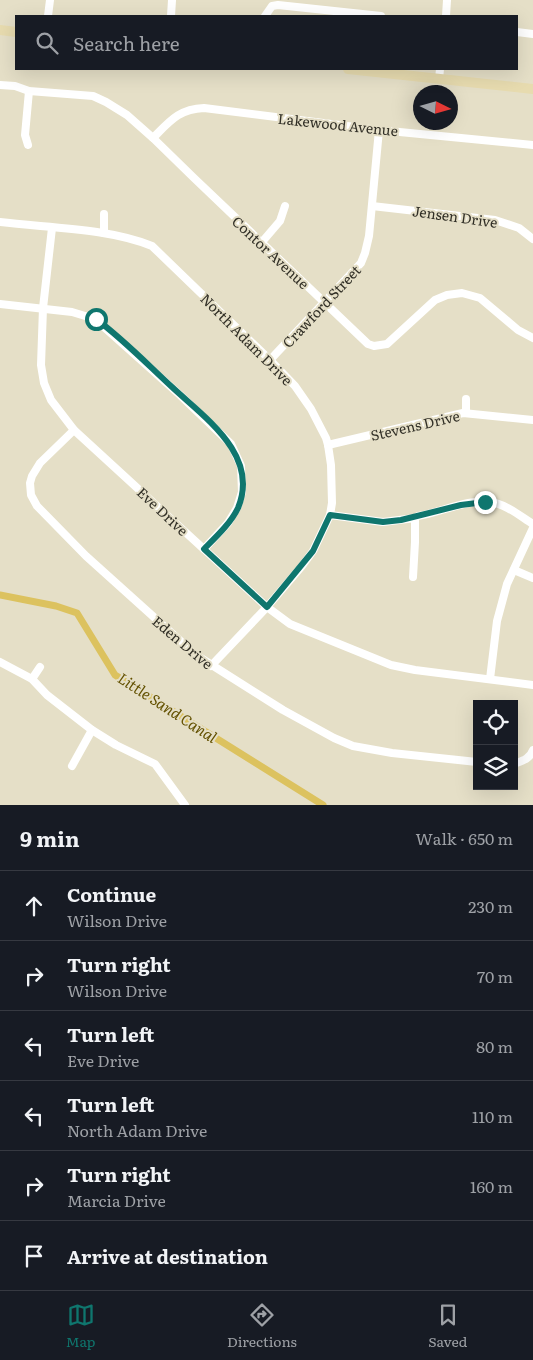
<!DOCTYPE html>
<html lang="en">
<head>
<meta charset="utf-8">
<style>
	:root { --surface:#171b24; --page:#242831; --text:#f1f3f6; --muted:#9ea1a6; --line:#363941; --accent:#0f766e }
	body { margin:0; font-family:Literata,serif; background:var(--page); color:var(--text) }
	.controls { position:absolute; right:15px; bottom:15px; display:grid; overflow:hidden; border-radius:0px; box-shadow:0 5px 20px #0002 }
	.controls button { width:45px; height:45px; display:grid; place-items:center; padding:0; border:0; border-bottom:1px solid var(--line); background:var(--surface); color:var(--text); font:25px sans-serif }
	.compass { position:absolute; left:413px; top:85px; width:45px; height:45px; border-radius:50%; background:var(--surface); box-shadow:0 5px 20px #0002; rotate:95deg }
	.stop { position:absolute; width:15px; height:15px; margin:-11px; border:4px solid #0f766e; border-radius:50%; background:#fff }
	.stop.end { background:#0f766e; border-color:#fff; box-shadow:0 1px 5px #0008 }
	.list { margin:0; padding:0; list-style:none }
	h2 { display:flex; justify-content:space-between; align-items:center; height:65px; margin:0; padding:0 20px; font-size:21px }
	h2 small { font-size:16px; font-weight:400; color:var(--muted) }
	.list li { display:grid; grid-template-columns:32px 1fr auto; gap:15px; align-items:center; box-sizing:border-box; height:70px; padding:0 20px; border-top:1px solid var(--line) }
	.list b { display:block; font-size:19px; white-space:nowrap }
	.list p { margin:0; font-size:16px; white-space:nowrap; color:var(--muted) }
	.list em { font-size:16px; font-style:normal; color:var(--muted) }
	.icon { flex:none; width:28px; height:28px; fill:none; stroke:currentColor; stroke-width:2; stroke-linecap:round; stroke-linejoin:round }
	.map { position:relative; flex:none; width:533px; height:805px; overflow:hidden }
	.search { position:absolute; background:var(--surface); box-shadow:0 5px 20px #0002; left:15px; right:15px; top:15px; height:55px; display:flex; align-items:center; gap:12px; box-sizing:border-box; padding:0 18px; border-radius:0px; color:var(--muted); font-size:19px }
	.sheet { height:485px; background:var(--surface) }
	nav { display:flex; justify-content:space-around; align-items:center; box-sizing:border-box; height:70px; border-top:1px solid var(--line); background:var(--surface); font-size:14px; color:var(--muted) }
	nav a { display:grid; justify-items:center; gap:2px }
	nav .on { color:var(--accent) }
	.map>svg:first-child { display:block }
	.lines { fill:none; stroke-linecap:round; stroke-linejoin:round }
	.canal { stroke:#dcc25f; stroke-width:7 }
	.minor { stroke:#fff; stroke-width:8 }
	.major { stroke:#e7dbaf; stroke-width:10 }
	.route { stroke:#0f766e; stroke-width:6 }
	.labels { text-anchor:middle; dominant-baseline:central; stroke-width:4; stroke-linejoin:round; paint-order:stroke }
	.street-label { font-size:14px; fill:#312f26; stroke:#e5dfc7 }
	.water-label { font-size:15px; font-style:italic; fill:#635100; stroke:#e5dfc7 }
</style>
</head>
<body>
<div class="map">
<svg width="533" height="805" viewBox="0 0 533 805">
	<rect width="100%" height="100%" fill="#e5dfc7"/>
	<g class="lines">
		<polyline class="canal" points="0,595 56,606 77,613 115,675 323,805"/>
		<g class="minor">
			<polyline points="48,16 50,0"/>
			<polyline points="171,16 172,0"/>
			<polyline points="265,16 272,6 278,5 381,16"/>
			<polyline points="446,16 447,0"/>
			<polyline points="517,32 533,34"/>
			<polyline points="439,79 440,69"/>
			<polyline points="0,85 15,86 29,91 93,96 106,102 127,115 153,138 194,178 368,344 374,346 387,344 435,300 447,295 462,293 480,298 518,330 533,338"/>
			<path d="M 153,138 C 170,121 179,109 204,108 L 379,130 L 533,145"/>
			<polyline points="28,145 25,135 29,91"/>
			<polyline points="372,206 495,220 519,228 533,239"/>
			<path d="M 0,222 C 48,228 108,228 152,246 L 270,360 L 295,386 L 311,409 L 326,438 L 328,445 L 331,465 L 332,503 L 330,515 L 313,551 L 302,566 L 267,607 L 211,666"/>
			<polyline points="52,228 43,308 41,365 44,383 51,400 74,430 267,607 290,624 391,665 415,670 533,685"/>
			<polyline points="104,233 104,214"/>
			<polyline points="262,242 280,221 285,206"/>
			<polyline points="0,304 72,312 95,319 180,395 231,444 241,466 242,492 237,508 228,523 204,549"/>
			<polyline points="270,360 361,263 365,253 369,236 379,130"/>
			<polyline points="466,399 466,413"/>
			<polyline points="74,430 40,463 32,476 30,483 31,495 37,506 86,556 196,655 283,710 334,738 353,746 392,753 477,762"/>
			<polyline points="328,445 463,413 533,420"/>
			<polyline points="330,515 383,522 415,518"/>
			<polyline points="514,570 533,578"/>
			<path d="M 413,577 L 415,542 L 415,518 L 418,516 C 439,513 470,498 491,502 C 507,505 520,516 533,524"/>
			<polyline points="0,662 32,679 47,695 92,730 116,745 155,764 185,805"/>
			<polyline points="32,679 40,667"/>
			<polyline points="490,679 497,621 507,584 533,528"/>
			<path d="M 514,764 C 522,761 530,759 533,750"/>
			<polyline points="72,766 92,730"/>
		</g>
		<g class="major">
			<polyline points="0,30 16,32"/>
			<polyline points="348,69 533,89"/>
		</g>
	</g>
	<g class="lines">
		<path class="route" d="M 96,319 C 123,339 147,364 172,387 C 205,418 260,455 238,508 C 231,523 216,537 204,549 L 267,607 L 313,551 L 330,515 L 383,522 L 401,520 L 461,505 L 485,502"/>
	</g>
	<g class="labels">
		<g class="street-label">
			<text transform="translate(338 124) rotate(6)">Lakewood Avenue</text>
			<text transform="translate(455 216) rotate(8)">Jensen Drive</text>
			<text transform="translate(271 252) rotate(43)">Contor Avenue</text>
			<text transform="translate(321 306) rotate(-47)">Crawford Street</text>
			<text transform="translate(247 339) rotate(45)">North Adam Drive</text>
			<text transform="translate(415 425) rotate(-13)">Stevens Drive</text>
			<text transform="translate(163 511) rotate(43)">Eve Drive</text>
			<text transform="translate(183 642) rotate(40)">Eden Drive</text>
		</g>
		<g class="water-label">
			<text transform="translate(168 707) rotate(33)">Little Sand Canal</text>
		</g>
	</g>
</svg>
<div class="controls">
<button><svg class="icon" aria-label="locate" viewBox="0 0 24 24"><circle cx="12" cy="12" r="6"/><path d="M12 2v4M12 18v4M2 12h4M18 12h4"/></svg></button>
<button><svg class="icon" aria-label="layers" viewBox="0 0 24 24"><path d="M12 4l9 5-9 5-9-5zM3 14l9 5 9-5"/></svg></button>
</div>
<svg class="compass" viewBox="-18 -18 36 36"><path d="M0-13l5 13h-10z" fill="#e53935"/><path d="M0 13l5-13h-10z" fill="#9ea1a6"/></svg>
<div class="stop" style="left:96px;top:319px"></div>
<div class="stop end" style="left:485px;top:502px"></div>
<div class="search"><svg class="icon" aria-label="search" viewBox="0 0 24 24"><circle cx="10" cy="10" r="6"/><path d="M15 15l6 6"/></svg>Search here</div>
</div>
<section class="sheet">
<h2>9 min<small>Walk · 650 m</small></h2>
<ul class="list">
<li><svg class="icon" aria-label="ahead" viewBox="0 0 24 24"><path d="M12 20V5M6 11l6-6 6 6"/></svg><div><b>Continue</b><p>Wilson Drive</p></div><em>230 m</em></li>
<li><svg class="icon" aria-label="right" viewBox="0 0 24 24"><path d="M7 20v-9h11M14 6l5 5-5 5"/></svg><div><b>Turn right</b><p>Wilson Drive</p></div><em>70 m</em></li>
<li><svg class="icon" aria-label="left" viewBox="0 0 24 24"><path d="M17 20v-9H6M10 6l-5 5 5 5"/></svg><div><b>Turn left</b><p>Eve Drive</p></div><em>80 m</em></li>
<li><svg class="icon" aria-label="left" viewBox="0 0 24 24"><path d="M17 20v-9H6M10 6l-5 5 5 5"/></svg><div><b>Turn left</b><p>North Adam Drive</p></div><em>110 m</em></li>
<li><svg class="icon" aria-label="right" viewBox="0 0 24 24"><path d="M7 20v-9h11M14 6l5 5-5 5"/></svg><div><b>Turn right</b><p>Marcia Drive</p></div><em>160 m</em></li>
<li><svg class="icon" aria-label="arrive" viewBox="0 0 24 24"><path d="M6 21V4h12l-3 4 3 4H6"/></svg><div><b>Arrive at destination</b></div></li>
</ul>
</section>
<nav>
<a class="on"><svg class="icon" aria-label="map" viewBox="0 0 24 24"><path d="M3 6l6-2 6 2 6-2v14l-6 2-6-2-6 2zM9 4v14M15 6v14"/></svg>Map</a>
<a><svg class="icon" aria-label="directions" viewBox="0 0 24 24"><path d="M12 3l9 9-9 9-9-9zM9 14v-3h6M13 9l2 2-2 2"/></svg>Directions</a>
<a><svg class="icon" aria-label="saved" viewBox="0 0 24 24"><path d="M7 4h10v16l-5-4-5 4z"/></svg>Saved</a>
</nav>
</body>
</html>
